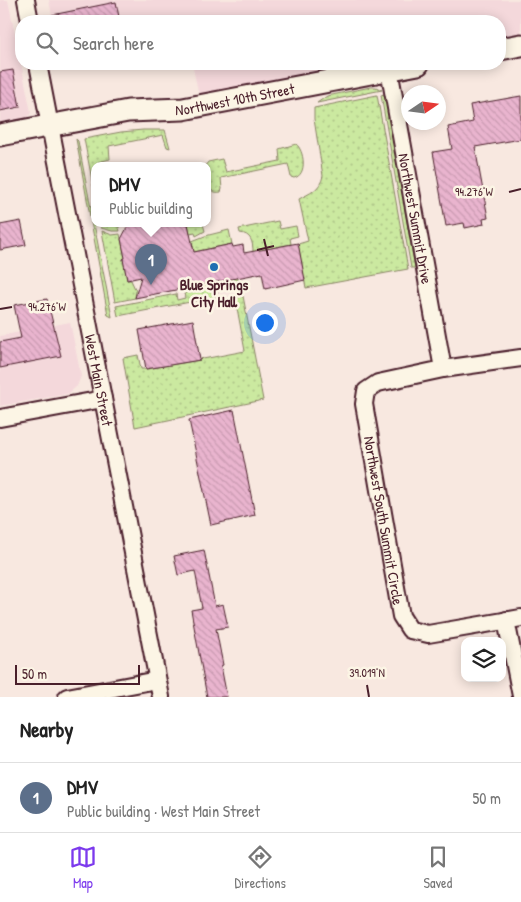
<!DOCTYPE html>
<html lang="en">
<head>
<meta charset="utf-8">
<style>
	:root { --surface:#fff; --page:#f6f6f6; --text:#222; --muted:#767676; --line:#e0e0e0; --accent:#7c3aed }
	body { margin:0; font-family:"Patrick Hand",sans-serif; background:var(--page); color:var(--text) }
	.controls { position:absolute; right:15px; bottom:15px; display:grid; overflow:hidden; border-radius:10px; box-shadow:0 2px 12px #0003 }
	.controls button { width:45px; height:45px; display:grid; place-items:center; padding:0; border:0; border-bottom:1px solid var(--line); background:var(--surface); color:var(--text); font:25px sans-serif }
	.compass { position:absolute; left:401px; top:85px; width:45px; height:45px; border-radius:50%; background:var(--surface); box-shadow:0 2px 12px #0003; rotate:77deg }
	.scale { position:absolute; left:15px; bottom:12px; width:125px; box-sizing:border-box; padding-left:5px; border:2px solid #4a1f2b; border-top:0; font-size:14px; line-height:18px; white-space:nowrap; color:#4a1f2b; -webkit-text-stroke:4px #fcf5e5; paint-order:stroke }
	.you { position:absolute; left:264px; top:322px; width:18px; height:18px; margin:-12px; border:4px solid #fff; border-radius:50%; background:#1a73e8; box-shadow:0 0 0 8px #1a73e833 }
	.badge { display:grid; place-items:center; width:32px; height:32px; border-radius:50%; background:var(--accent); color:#fff; font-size:16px; font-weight:700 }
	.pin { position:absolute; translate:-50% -41px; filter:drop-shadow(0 1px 2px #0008) }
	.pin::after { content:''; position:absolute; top:26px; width:18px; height:15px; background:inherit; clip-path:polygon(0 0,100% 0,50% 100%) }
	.popup { position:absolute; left:91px; top:162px; width:120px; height:65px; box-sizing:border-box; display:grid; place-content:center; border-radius:10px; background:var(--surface); filter:drop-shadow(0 1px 4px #0005); font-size:16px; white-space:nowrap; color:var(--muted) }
	.popup b { font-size:19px; color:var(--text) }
	.popup::after { content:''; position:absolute; left:50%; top:100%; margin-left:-10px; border:10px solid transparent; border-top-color:var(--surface) }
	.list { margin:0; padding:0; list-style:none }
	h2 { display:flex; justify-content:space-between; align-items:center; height:65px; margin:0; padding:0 20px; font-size:21px }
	h2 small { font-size:16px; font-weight:400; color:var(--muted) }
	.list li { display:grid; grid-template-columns:32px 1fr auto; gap:15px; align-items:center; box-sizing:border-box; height:70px; padding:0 20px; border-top:1px solid var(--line) }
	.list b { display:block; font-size:19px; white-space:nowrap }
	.list p { margin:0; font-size:16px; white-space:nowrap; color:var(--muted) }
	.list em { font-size:16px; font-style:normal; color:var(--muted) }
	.icon { flex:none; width:28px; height:28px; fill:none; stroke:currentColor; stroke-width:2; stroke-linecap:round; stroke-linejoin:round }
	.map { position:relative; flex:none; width:521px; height:697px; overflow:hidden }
	.search { position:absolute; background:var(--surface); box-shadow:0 2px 12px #0003; left:15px; right:15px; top:15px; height:55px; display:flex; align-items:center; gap:12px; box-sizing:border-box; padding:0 18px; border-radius:20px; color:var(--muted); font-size:19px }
	.sheet { height:135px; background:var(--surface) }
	nav { display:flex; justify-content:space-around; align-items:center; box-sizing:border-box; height:70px; border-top:1px solid var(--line); background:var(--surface); font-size:14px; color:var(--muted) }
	nav a { display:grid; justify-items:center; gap:2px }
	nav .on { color:var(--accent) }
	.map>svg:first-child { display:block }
	.built { fill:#f4d8db }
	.green { fill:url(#green-dots); stroke:#8a8466 }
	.building { fill:url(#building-back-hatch); stroke:#4a1f2b }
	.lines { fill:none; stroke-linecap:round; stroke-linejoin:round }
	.minor-casing { stroke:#4a1f2b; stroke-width:20 }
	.tertiary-casing { stroke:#4a1f2b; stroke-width:25 }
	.minor { stroke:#fcf5e5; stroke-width:16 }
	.tertiary { stroke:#fcf5e5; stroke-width:21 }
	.ticks { fill:none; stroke:#4a1f2b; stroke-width:2 }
	.poi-dot { fill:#1f6fb2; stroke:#fcf5e5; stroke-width:2 }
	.labels { text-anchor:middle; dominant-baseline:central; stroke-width:5; stroke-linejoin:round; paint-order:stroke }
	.street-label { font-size:15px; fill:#4a1f2b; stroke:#fcf5e5 }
	.poi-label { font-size:15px; font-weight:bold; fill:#4a1f2b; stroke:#fcf5e5 }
	.ticks-label { font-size:12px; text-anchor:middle; fill:#4a1f2b; stroke:#fcf5e5; stroke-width:5; stroke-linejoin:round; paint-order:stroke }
</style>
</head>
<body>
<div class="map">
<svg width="521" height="697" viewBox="0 0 521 697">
	<defs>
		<pattern id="green-dots" width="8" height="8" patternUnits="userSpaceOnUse" patternTransform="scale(1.25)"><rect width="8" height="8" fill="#cbe9a0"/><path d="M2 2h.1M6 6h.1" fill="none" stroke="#b0c78a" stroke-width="1.8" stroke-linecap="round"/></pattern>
		<pattern id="building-back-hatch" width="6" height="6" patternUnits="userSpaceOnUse" patternTransform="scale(1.25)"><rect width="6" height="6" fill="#e9b4ce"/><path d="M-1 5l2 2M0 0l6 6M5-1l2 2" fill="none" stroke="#c99ab1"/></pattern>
	</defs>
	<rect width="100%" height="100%" fill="#f8e8e0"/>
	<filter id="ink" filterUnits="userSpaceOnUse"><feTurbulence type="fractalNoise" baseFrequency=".02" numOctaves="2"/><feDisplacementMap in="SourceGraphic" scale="10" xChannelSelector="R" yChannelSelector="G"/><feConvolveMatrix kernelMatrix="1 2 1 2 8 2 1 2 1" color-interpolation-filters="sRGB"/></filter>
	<g filter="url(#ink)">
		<g class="built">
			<polygon points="0,0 8,0 31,112 27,120 0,126"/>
			<polygon points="49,0 521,0 521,33 500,37 500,21 53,21"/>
			<polygon points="192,64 361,64 199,95"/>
			<polygon points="70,322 81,376 77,386 68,394 0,406 0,336"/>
		</g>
		<g class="green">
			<polygon points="371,87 376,87 382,90 317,103 327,96"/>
			<polygon points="384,94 386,100 415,268 411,268 381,95"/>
			<path d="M 377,95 L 408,269 L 306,288 L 298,244 L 308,241 L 299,199 C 310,193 320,190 323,176 L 314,119 L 314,108 Z"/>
			<polygon points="143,130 165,130 170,148 167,147 163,135 109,146 110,159 98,162 99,166 95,166 95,195 84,139 121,132"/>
			<polygon points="76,139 78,141 112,317 108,315"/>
			<path d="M 296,144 C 304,150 308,175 294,178 L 291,177 L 288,164 L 221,178 L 222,189 L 221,192 C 205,195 207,177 207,166 L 205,166 L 208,162 L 222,159 L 226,172 L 280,161 L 279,149 Z"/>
			<path d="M 278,221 L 280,229 L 296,226 L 298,236 L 290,238 L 291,244 L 253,252 C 253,242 251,234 240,233 L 239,229 Z"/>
			<polygon points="100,224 118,224 120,231 112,231 101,228"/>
			<polygon points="188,224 203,224 205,231 196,236 195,232 190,233"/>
			<polygon points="229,230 232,244 194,252 192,241 205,236"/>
			<polygon points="102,231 112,235 120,234 125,258 123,259 127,280 131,280 136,291 135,298 115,302"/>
			<polygon points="238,278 238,282 236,285 220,288 216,294 216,297 118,316 116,306 176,294 177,300 185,298 184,293 201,290 201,285"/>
			<polygon points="243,296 263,400 135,427 123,358 138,355 141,369 146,369 200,360 202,358 203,359 245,351 235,297"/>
		</g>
		<g class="building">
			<polygon points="116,2 119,17 112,18 112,21 53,21 52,15"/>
			<polygon points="13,70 20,107 0,111 0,72"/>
			<polygon points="521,96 521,139 475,147 488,218 483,219 484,224 465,228 464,223 446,226 433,152 452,149 448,127 473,122 470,105"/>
			<polygon points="21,221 26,245 0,250 0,225"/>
			<polygon points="129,224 188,224 194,252 232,244 233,247 243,245 244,253 298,243 305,280 265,289 262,273 135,298 141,277 127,280 123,259 125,258 121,239"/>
			<polygon points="47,299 61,356 0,368 0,342 21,338 14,305"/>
			<polygon points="193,320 200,360 146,369 139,330"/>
			<polygon points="234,410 255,515 211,525 189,420"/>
			<polygon points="204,550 215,606 223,604 228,627 216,629 223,665 221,666 227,697 207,697 191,610 202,608 195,571 178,575 174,556"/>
		</g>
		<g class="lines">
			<defs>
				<g id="minor">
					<polyline points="26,0 30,21"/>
					<path id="s1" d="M 38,64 L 161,697"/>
					<path id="s2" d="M 389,69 L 443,369"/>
					<path id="s3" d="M 521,358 L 443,369 L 378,383 L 366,391 L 364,404 L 401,616 L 410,630 L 428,634 L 521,618"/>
					<polyline points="0,418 103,399"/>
					<polyline points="506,620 521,696"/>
					<polyline points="67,697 157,680"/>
				</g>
				<g id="tertiary">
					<polyline points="500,49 521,45"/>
					<path id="s4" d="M 0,135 L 128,111 L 183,109 L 418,64"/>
				</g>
			</defs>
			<use href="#minor" class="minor-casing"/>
			<use href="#tertiary" class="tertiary-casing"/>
			<use href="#minor" class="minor"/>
			<use href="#tertiary" class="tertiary"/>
		</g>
	</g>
	<path class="ticks" d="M 509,192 L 521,189M 264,239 L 268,256M 257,250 L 274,246M 0,309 L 12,307M 367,685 L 369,697"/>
	<circle class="poi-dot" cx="214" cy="267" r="5"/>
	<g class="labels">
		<g class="street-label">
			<text stroke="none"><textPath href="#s4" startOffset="238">Northwest 10th Street</textPath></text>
			<text stroke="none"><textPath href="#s2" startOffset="152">Northwest Summit Drive</textPath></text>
			<text stroke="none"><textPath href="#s1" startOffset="322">West Main Street</textPath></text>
			<text stroke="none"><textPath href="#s3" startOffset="291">Northwest South Summit Circle</textPath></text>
		</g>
		<g class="poi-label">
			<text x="214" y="284">Blue Springs<tspan x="214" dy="17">City Hall</tspan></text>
		</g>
	</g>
	<g class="ticks-label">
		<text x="474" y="196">94.276°W</text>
		<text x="47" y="311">94.276°W</text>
		<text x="367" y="677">39.019°N</text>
	</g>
</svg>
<div class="controls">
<button><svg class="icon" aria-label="layers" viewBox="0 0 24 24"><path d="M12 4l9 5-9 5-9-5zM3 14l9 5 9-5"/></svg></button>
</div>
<svg class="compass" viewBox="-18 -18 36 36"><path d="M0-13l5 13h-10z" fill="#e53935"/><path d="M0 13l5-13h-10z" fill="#767676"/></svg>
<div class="scale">50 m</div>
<div class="you"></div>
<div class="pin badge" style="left:151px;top:285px;background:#5c6f8a">1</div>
<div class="popup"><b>DMV</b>Public building</div>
<div class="search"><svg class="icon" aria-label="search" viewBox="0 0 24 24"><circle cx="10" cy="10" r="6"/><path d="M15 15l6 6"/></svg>Search here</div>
</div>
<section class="sheet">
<h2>Nearby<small></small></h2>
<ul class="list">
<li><span class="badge" style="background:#5c6f8a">1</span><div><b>DMV</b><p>Public building · West Main Street</p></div><em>50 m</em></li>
</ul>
</section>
<nav>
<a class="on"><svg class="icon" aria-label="map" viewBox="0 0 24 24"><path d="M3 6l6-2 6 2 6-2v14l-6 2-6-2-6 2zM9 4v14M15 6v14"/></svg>Map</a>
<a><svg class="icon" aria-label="directions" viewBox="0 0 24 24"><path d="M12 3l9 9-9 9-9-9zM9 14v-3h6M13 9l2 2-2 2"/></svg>Directions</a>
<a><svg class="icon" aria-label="saved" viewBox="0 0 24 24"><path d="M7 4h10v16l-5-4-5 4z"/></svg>Saved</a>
</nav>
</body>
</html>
